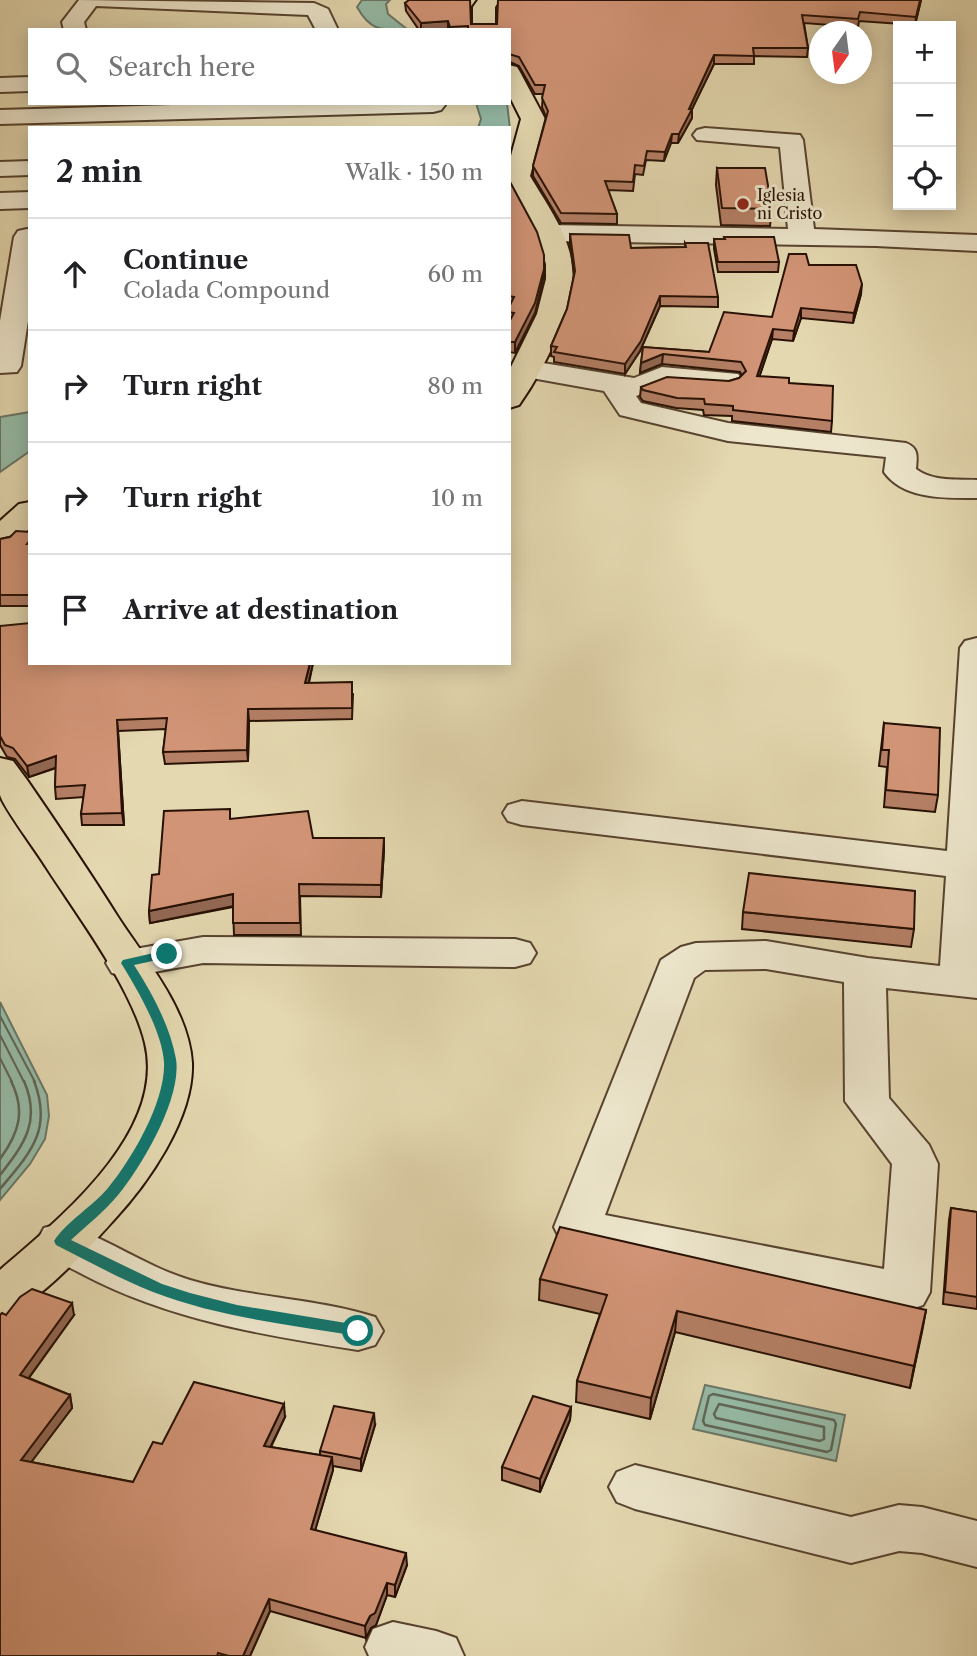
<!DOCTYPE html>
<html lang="en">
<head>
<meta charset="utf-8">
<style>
	:root { --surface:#fff; --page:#f6f6f6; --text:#202124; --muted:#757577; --line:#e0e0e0 }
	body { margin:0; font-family:"Libre Caslon Text",serif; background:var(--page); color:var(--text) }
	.controls { position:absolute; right:21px; top:21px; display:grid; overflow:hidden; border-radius:0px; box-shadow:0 4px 18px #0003 }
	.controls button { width:63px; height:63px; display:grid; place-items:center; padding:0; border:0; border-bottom:2px solid var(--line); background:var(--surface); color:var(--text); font:35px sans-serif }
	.compass { position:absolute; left:809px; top:21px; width:63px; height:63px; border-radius:50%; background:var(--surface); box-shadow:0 4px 18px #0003; rotate:194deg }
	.stop { position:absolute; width:21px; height:21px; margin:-16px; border:5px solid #0f766e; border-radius:50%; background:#fff }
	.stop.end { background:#0f766e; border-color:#fff; box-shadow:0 2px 7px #0008 }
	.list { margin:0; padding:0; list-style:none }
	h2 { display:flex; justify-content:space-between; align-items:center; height:91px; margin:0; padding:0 28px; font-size:30px }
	h2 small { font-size:23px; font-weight:400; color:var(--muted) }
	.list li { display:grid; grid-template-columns:46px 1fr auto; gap:21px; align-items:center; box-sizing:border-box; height:112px; padding:0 28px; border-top:2px solid var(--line) }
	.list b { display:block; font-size:26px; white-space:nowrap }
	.list p { margin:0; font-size:23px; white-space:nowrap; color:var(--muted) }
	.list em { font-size:23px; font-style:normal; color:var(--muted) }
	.icon { flex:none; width:38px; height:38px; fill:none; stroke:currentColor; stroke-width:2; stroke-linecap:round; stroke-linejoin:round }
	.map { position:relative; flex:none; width:977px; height:1656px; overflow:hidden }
	.search { position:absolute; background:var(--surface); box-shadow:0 4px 18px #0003; left:28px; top:28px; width:483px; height:77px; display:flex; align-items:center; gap:18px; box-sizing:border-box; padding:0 24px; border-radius:0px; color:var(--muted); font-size:26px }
	.panel { position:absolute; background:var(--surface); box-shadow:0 4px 18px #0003; left:28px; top:126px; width:483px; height:539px; border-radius:0px }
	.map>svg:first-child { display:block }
	.water { fill:#96bba7; stroke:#6a7766; stroke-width:2 }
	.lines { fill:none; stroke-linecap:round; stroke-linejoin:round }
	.shore-far1 { stroke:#5f6656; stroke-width:2 }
	.shore { stroke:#5f6656; stroke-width:2.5 }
	.minor-casing { stroke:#57432f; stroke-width:4 }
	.major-casing { stroke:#281104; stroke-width:4 }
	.minor { fill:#ede6cc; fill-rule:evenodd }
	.major { fill:#e4d8b0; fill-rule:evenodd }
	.wall { fill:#b47f65; stroke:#281104; stroke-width:2 }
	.shaded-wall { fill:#926853; stroke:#281104; stroke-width:2 }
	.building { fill:#d19476; stroke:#281104; stroke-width:2 }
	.route { fill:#0f766e }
	.poi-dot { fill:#8f2418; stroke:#ede6cc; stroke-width:2.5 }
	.labels { text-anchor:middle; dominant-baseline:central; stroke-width:6; stroke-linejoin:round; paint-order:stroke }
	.far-poi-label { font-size:16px; fill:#281104; stroke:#ede6cc; text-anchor:start }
</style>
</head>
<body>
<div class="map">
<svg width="977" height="1656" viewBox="0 0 977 1656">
	<rect width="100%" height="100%" fill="#e4d8b0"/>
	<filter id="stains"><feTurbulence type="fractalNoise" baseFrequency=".00286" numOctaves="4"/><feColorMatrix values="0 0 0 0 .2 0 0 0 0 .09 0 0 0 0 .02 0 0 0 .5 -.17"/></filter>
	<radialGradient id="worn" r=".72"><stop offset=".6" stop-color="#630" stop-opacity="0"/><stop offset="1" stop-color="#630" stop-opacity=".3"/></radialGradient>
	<g class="water">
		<path d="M 362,0 L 390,0 L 386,4 L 388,14 L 408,30 C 382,30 371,32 357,7 Z"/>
		<polygon points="476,103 507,103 510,129 509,131 509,128 478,128 481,119"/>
		<polygon points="30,412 30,451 0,472 0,417"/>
		<polygon points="0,1002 47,1095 49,1116 45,1139 30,1164 0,1200"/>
		<polygon points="705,1385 845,1415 836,1461 693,1429"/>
	</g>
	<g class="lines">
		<g class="shore-far1">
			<polyline points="0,1016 35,1082"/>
			<polyline points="0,1035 24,1082"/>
			<polyline points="0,1058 12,1082"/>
		</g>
		<g class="shore">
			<path d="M 0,1159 C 19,1133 26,1111 11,1081"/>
			<path d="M 0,1175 C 25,1143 41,1121 24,1081"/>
			<path d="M 0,1189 C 30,1153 53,1130 34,1081"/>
			<polygon points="713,1394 834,1420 836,1424 831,1450 827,1452 705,1425 703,1421 709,1396"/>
			<polygon points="719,1404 824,1427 824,1439 820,1441 716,1418 714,1414"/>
		</g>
		<defs>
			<g id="minor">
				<polygon points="79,0 314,3 328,9 338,30 316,30 308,15 96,6 84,22 86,30 64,30 62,22"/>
				<polygon points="30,77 30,91 0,92 0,78"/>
				<polygon points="242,103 445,105 441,110 433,112 0,124 0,110"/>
				<polygon points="705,128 800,135 803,140 814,229 977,235 977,251 876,246 548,241 539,239 535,233 539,227 548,225 788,229 780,147 697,140 693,135 697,130"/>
				<polygon points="30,161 30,175 0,176 0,162"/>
				<polygon points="30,192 30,208 0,209 0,193"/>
				<polygon points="27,229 30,230 30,308 21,366 17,372 0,373 0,321 14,237 18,231"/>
				<path d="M 525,360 L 634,378 L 662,367 L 738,374 L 743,380 L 738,386 L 728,389 L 666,385 L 636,396 L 641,403 L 728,423 L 906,443 C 919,448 917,457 916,469 C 934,482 956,479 977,480 L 977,498 C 946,498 904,500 884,472 L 886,457 L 728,441 L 620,415 L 604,391 L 515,375 L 511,369 L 515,363 Z"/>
				<path d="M 977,638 L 977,998 L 886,988 L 889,1098 L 929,1145 L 938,1164 L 930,1292 L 923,1305 L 906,1311 L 560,1239 L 554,1227 L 661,960 L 681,947 L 696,943 L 766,941 L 868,958 L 940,966 L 946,876 L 522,825 L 508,821 L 503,813 L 508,805 L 522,801 L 947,851 L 960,648 L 965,641 ZM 766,969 L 844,982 L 845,1101 L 892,1164 L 884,1269 L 605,1215 L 694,978 L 705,970 Z"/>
				<polygon points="203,937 515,939 530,943 536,953 530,963 515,967 203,963 127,977 112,973 106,963 112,953"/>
				<path d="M 61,1223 C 106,1237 144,1266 190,1280 C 250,1298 316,1298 375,1317 L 383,1331 L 375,1345 L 358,1350 C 263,1335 170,1320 84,1275 C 66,1265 47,1259 37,1241 L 44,1228 Z"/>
				<polygon points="635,1465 851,1517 899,1505 922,1507 977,1521 977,1567 922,1553 899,1551 851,1563 635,1509 617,1502 609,1487 617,1472"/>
				<polygon points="393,1622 436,1631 456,1638 464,1656 369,1656 365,1647 373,1629"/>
			</g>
			<g id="major">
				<polygon points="478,0 500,0 495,7 495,30 473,30 473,7"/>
				<path d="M 509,65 L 517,67 L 520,72 L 545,119 L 530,176 C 546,203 568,233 572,264 C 578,304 542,373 519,405 L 509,408 L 509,371 L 537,314 L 546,279 L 546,264 L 539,241 L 509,183 L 509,163 L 521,119 L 509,95 Z"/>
				<polygon points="30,502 30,528 11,545 0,548 0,521 19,504"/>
				<path d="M 0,758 L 13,761 L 27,780 C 58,825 89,871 118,917 C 146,960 189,1010 192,1063 C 194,1118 148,1184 112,1222 C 87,1250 34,1307 0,1318 L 0,1270 C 59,1219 167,1133 145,1043 C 132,988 77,915 46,867 C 37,852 3,807 0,795 C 0,784 0,769 0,758 Z"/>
			</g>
		</defs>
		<use href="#minor" class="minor-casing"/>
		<use href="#major" class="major-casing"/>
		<use href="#minor" class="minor"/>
		<use href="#major" class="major"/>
	</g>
	<g class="wall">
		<polygon points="921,0 915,25 859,21 858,27 804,23 808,48 807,57 754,56 754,64 714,64 692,109 692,118 678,143 671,143 664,161 646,160 643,175 635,174 633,191 608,190 617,214 617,224 561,223 533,176 533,166 546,117 542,107 543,94 535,94 519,66 510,62 509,30 419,30 406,11 405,3 471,7 471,24 497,24"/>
		<polygon points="717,168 772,209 770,226 721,225 716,185"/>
		<polygon points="509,180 543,279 535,313 515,353 509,352"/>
		<polygon points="570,234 631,248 685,247 685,243 718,297 718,307 660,306 640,351 625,374 554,362 554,357 551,356 551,346 567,309 574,275 570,244"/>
		<polygon points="714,239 779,262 778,272 718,272 714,249"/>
		<polygon points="809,265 861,294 853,323 801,318 793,341 772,339 759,377 789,383 832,421 831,432 732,421 732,416 704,415 703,410 676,408 643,401 640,397 641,387 729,381 739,378 742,376 740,372 662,364 640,373 643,347 709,352 772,317"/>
		<polygon points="30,532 30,606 0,606 0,539"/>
		<polygon points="0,626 30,663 313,663 309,683 353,694 352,719 249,721 248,761 165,764 163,752 166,729 118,731 124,825 82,825 81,814 84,797 56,799 55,787 56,768 29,777 15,759 7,757 0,745"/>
		<polygon points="884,723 938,795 935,812 884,807 887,767 879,766"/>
		<polygon points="231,819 313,838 384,838 384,850 381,897 300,896 301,935 234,935 233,907 150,923 149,911 159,874"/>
		<polygon points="743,912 914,929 911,947 742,929"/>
		<polygon points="951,1208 977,1212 977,1309 943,1304 949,1220"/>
		<polygon points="540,1279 926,1310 910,1388 675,1332 650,1419 576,1402 577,1381 600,1314 539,1300"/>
		<polygon points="6,1315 74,1315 29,1378 70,1395 72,1408 31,1462 133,1482 162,1444 285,1417 271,1447 320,1455 320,1451 375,1425 361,1471 333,1466 333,1470 315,1530 407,1565 395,1597 387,1595 376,1625 371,1628 366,1638 270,1611 250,1656 0,1656"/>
		<polygon points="571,1407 570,1420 540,1492 502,1480 502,1467"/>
	</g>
	<g class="shaded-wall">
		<polygon points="920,0 921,0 915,25 916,17"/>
		<polygon points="448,21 448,29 421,30 421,23"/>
		<polygon points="714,55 714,64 690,113 692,109 692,118 678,143 679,134 689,109"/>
		<polygon points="672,134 671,143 664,161 665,152"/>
		<polygon points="544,269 543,279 535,313 515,353 515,342"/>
		<polygon points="862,284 861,294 853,323 854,313"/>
		<polygon points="660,296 660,306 640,351 625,374 625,364"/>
		<polygon points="801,308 801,318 793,341 794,331"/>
		<polygon points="773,329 772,339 756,387 757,376"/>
		<polygon points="663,354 662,364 640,373 641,363"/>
		<polygon points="310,663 313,663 306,694 305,683"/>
		<polygon points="248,709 249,721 248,761 247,750"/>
		<polygon points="117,720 118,731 124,825 122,813"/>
		<polygon points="56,756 58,767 29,777 27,766"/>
		<polygon points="384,838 384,850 381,897 381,885"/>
		<polygon points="233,894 234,906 150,923 149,911"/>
		<polygon points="72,1303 74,1315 22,1387 20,1375"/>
		<polygon points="926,1310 922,1332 910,1388 914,1366"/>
		<polygon points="677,1311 675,1332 650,1419 651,1398"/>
		<polygon points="70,1395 72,1408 23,1473 21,1460"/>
		<polygon points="284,1404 285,1417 265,1458 264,1446"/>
		<polygon points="571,1407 570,1420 540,1492 540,1479"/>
		<polygon points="374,1413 375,1425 361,1471 361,1459"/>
		<polygon points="332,1457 333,1470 312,1541 311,1529"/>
		<polygon points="406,1553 407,1565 395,1597 395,1585"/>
		<polygon points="387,1583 387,1595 376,1625 371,1628 366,1638 365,1626"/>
		<polygon points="269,1599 270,1611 250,1656 243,1656"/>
	</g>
	<g class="building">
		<polygon points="409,0 470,0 471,24 497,24 498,0 920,0 916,17 860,12 858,19 802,15 808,48 753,48 754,56 714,55 689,109 692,109 679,134 672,134 665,152 647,151 644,166 635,165 633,182 605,181 617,214 561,213 533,166 548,111 542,98 545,85 535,85 519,57 509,54 509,30 468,30 468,26 450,27 448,21 421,23 405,3"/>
		<polygon points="717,168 765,168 772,209 722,208"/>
		<polygon points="509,180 537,232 544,255 544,269 535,303 515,342 509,342 509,322 514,313 509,312 509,307 514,297 509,296"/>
		<polygon points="570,234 629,235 631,248 686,247 685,243 708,243 718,297 660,296 641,341 625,364 554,352 557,347 551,346 567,309 575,271"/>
		<polygon points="724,237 774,237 779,262 718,262 714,239 725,239"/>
		<polygon points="789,254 806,254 809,265 856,265 862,284 854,313 801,308 794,331 773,329 757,376 789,378 789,383 833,386 832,421 733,410 733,406 705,404 704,399 677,398 643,390 641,387 667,377 729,381 739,378 746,371 741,362 663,354 641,363 643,347 709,352 724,312 772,317"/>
		<polygon points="16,531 30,532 30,540 27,544 30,544 30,595 0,595 0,539 10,537"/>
		<polygon points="30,623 30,663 310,663 305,683 352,682 352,708 248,709 247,750 163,752 167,718 117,720 122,813 81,814 85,785 55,787 56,756 27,766 13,748 5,745 0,736 0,626"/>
		<polygon points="884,723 940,728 938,795 886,790 889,750 882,750"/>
		<polygon points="230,809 230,819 308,811 313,838 384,838 381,885 299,884 300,923 233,923 233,894 149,911 152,875 159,874 164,811"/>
		<polygon points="749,873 915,891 914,929 743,912"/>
		<polygon points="951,1208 977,1212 977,1297 945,1292"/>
		<polygon points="560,1227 926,1310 914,1366 677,1311 651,1398 577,1381 607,1295 540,1279"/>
		<polygon points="32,1289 72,1303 20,1375 70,1395 21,1460 133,1482 153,1442 162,1444 194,1382 284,1404 264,1446 332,1457 311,1529 406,1553 395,1585 387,1583 375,1613 370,1616 365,1626 269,1599 243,1656 229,1656 218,1653 217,1656 0,1656 0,1315 2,1313 6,1315 20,1297"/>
		<polygon points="533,1396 571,1407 540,1479 502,1467"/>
		<polygon points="334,1406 374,1413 361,1459 320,1451"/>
	</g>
	<path class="route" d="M 167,950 L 173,954 L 171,957 L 134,965 C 152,993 170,1026 176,1059 C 182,1098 142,1166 118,1195 C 104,1212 86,1226 71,1240 L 162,1284 L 190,1293 L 237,1305 L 358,1325 L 363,1327 L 365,1331 L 363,1335 L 358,1336 C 289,1325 218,1317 153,1292 C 120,1279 88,1261 56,1245 L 54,1241 C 67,1221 92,1207 108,1188 C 132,1159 166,1101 164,1062 C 162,1031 137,989 121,963 L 123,960 Z"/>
	<circle class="poi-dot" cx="743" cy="204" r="7"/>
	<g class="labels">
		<g class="far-poi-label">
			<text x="757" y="195">Iglesia<tspan x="757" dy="18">ni Cristo</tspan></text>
		</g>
	</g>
	<rect width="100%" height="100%" filter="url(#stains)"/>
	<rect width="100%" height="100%" fill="url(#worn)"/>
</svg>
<div class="controls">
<button>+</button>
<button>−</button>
<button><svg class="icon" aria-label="locate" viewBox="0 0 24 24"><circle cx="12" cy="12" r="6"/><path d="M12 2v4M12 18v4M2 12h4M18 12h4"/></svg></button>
</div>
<svg class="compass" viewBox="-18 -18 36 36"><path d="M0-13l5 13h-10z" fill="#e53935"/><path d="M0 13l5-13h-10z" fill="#757577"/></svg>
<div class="stop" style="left:358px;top:1331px"></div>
<div class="stop end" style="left:167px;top:954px"></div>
<div class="search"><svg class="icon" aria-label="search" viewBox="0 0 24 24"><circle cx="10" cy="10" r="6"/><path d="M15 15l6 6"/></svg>Search here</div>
<section class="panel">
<h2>2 min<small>Walk · 150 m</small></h2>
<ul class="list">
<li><svg class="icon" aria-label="ahead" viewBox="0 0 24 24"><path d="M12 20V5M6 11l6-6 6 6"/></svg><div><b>Continue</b><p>Colada Compound</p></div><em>60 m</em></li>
<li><svg class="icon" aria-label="right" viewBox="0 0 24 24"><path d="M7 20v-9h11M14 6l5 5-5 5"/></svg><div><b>Turn right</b></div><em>80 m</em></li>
<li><svg class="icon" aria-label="right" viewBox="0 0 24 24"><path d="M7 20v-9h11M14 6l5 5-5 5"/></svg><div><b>Turn right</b></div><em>10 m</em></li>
<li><svg class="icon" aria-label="arrive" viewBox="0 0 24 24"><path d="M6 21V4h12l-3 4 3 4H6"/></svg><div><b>Arrive at destination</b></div></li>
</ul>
</section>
</div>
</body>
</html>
